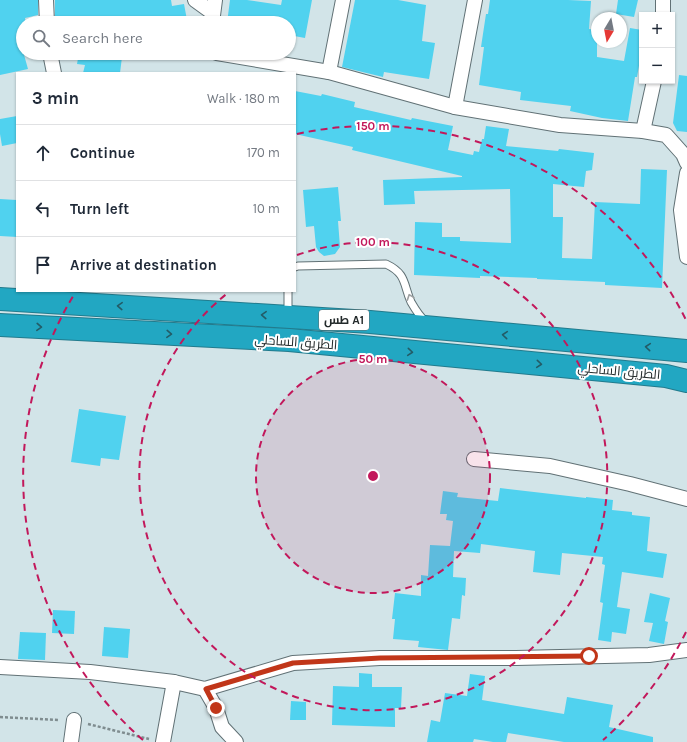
<!DOCTYPE html>
<html lang="en">
<head>
<meta charset="utf-8">
<style>
	:root { --surface:#fff; --page:#f2f2f3; --text:#1f2937; --muted:#747a83; --line:#e0e1e3 }
	body { margin:0; font-family:Karla,Cairo,sans-serif; background:var(--page); color:var(--text) }
	.controls { position:absolute; right:12px; top:12px; display:grid; overflow:hidden; border-radius:0px; box-shadow:0 1px 3px #0004 }
	.controls button { width:36px; height:36px; display:grid; place-items:center; padding:0; border:0; border-bottom:1px solid var(--line); background:var(--surface); color:var(--text); font:20px sans-serif }
	.compass { position:absolute; left:591px; top:12px; width:36px; height:36px; border-radius:50%; background:var(--surface); box-shadow:0 1px 3px #0004; rotate:190deg }
	.stop { position:absolute; width:12px; height:12px; margin:-9px; border:3px solid #c13619; border-radius:50%; background:#fff }
	.stop.end { background:#c13619; border-color:#fff; box-shadow:0 1px 4px #0008 }
	.list { margin:0; padding:0; list-style:none }
	h2 { display:flex; justify-content:space-between; align-items:center; height:52px; margin:0; padding:0 16px; font-size:17px }
	h2 small { font-size:13px; font-weight:400; color:var(--muted) }
	.list li { display:grid; grid-template-columns:26px 1fr auto; gap:12px; align-items:center; box-sizing:border-box; height:56px; padding:0 16px; border-top:1px solid var(--line) }
	.list b { display:block; font-size:15px; white-space:nowrap }
	.list em { font-size:13px; font-style:normal; color:var(--muted) }
	.icon { flex:none; width:22px; height:22px; fill:none; stroke:currentColor; stroke-width:2; stroke-linecap:round; stroke-linejoin:round }
	.map { position:relative; flex:none; width:687px; height:742px; overflow:hidden }
	.search { position:absolute; background:var(--surface); box-shadow:0 1px 3px #0004; left:16px; top:16px; width:280px; height:44px; display:flex; align-items:center; gap:10px; box-sizing:border-box; padding:0 14px; border-radius:22px; color:var(--muted); font-size:15px }
	.panel { position:absolute; background:var(--surface); box-shadow:0 1px 3px #0004; left:16px; top:72px; width:280px; height:220px; border-radius:0px }
	.map>svg:first-child { display:block }
	.building { fill:#50d2ef }
	.lines { fill:none; stroke-linecap:round; stroke-linejoin:round }
	.lane-casing { stroke:#617175; stroke-width:9 }
	.street-casing { stroke:#617175; stroke-width:16 }
	.highway-casing { stroke:#227b8d; stroke-width:24 }
	.path { stroke:#7f8c8f; stroke-width:2.5; stroke-dasharray:3 2; stroke-linecap:butt }
	.lane { stroke:#fff; stroke-width:7 }
	.street { stroke:#fff; stroke-width:14 }
	.highway { stroke:#22a7c2; stroke-width:22 }
	.oneway { stroke:#9c9fa0 }
	.oneway2 { stroke:#235c67 }
	.route { stroke:#c13619; stroke-width:5 }
	.ring { fill:none; stroke:#c2185b; stroke-width:2; stroke-dasharray:7 5 }
	.labels { text-anchor:middle; dominant-baseline:central; stroke-width:4; stroke-linejoin:round; paint-order:stroke }
	.shield { fill:#fff; stroke:#656a6b; stroke-width:1 }
	.shield-label { font-size:12px; font-weight:bold; fill:#232a2b }
	.street-label { font-size:13px; fill:#232a2b; stroke:#fff }
	.centre { fill:#c2185b; stroke:#fff; stroke-width:2 }
	.ring-label { font-size:12px; text-anchor:middle; font-weight:bold; fill:#c2185b; stroke:#fff; stroke-width:4; stroke-linejoin:round; paint-order:stroke }
</style>
</head>
<body>
<div class="map">
<svg width="687" height="742" viewBox="0 0 687 742">
	<rect width="100%" height="100%" fill="#d2e4e8"/>
	<g class="building">
		<polygon points="0,0 38,0 38,15 25,18 26,23 23,23 23,36 19,37 28,69 0,75"/>
		<polygon points="55,0 171,0 172,6 184,4 187,20 177,21 178,23 55,23"/>
		<polygon points="230,0 247,0 281,5 282,0 312,0 305,38 289,35 289,23 227,23"/>
		<polygon points="355,0 398,0 426,5 422,41 435,43 429,79 384,72 383,77 342,67"/>
		<polygon points="490,0 568,0 591,1 589,29 597,30 597,57 624,61 630,28 642,30 642,49 637,77 635,77 628,121 602,118 570,111 571,106 520,100 521,92 479,85 484,47 481,47 486,14 488,14"/>
		<polygon points="618,0 638,0 634,17 616,14"/>
		<polygon points="79,53 95,53 122,57 120,73 83,73 85,65 77,64"/>
		<polygon points="679,75 687,76 687,132 677,131 673,123"/>
		<polygon points="295,91 321,96 322,94 355,102 354,107 411,120 412,118 453,126 448,150 473,155 474,151 479,152 482,139 484,139 486,126 509,129 506,146 558,151 559,149 594,153 592,170 586,171 584,187 553,184 553,217 563,217 562,258 592,259 595,202 640,204 641,169 667,170 662,288 605,285 605,282 537,279 537,278 480,276 480,278 414,275 415,222 442,223 442,237 460,237 460,241 511,243 510,189 414,191 415,204 384,205 383,180 462,177 462,176 352,150 353,147 295,134"/>
		<polygon points="17,116 17,143 2,146 0,134 0,119"/>
		<polygon points="338,187 341,221 338,221 340,247 335,254 324,256 319,252 316,247 314,226 306,227 303,190"/>
		<polygon points="0,199 17,200 17,237 0,236"/>
		<polygon points="79,409 126,416 119,460 101,458 100,466 71,462"/>
		<polygon points="500,488 586,498 586,497 613,500 612,510 632,512 632,515 650,517 647,551 667,554 663,578 622,572 617,607 630,609 626,634 612,632 611,642 598,640 603,603 600,602 605,565 602,564 603,557 562,553 560,575 533,572 535,551 481,544 480,553 454,551 453,577 466,578 465,596 462,595 460,619 452,618 448,650 418,647 419,641 393,639 395,619 392,619 395,593 421,596 421,575 428,576 430,545 450,546 453,521 446,520 447,514 440,514 443,491 458,493 457,497 498,501"/>
		<polygon points="650,593 670,598 665,621 668,622 664,644 649,641 653,623 644,622"/>
		<polygon points="53,610 75,611 74,634 52,633"/>
		<polygon points="104,627 130,629 128,658 102,656"/>
		<polygon points="20,632 46,633 45,660 18,659"/>
		<polygon points="359,673 372,674 372,687 402,687 401,708 395,708 395,727 332,725 333,686 359,687"/>
		<polygon points="470,674 485,676 482,700 564,714 567,697 613,705 609,727 653,737 653,742 564,742 508,733 506,742 493,742 474,739 473,742 427,742 431,720 440,722 445,693 467,696"/>
		<polygon points="291,701 306,702 306,720 290,720"/>
	</g>
	<g class="lines">
		<defs>
			<g id="lane">
				<path d="M 295,267 L 298,266 L 386,264 C 407,274 403,284 411,302 C 415,309 420,317 426,322"/>
				<polyline points="288,315 288,291"/>
			</g>
			<g id="street">
				<polyline points="46,0 47,23"/>
				<polyline points="195,0 213,13"/>
				<polyline points="663,0 663,15"/>
				<polyline points="212,23 215,0"/>
				<polyline points="50,53 54,73"/>
				<polyline points="217,53 329,72 455,107 560,125 643,131 666,135 683,154 687,163"/>
				<polyline points="329,72 343,0"/>
				<polyline points="455,107 475,0"/>
				<polyline points="643,131 654,81"/>
				<polyline points="687,173 681,210 687,257"/>
				<polyline points="474,459 550,466 630,484 687,499"/>
				<polyline points="0,667 90,672 174,682 205,689 293,663 380,658 516,658 649,655 687,650"/>
				<polyline points="205,689 216,708 222,727 236,742"/>
				<polyline points="71,742 74,720"/>
				<polyline points="163,742 174,682"/>
			</g>
			<g id="highway">
				<polyline points="0,299 370,322 687,351"/>
				<polyline points="0,325 289,340 666,376 687,381"/>
			</g>
		</defs>
		<use href="#lane" class="lane-casing"/>
		<use href="#street" class="street-casing"/>
		<use href="#highway" class="highway-casing"/>
		<g class="path">
			<polyline points="0,717 59,720"/>
			<polyline points="88,724 149,739"/>
		</g>
		<use href="#lane" class="lane"/>
		<use href="#street" class="street"/>
		<use href="#highway" class="highway"/>
	</g>
	<defs><path id="oneway-chevron" d="M-2-3.5L2.5 0L-2 3.5" fill="none" stroke-width="1.6" stroke-linecap="round" stroke-linejoin="round"/></defs>
	<use class="oneway" href="#oneway-chevron" transform="translate(410 297) rotate(-110)"/>
	<g class="oneway2">
		<use href="#oneway-chevron" transform="translate(120 306) rotate(-177)"/>
		<use href="#oneway-chevron" transform="translate(264 315) rotate(-177)"/>
		<use href="#oneway-chevron" transform="translate(39 327) rotate(3)"/>
		<use href="#oneway-chevron" transform="translate(169 334) rotate(3)"/>
		<use href="#oneway-chevron" transform="translate(505 335) rotate(-175)"/>
		<use href="#oneway-chevron" transform="translate(648 347) rotate(-175)"/>
		<use href="#oneway-chevron" transform="translate(410 352) rotate(5)"/>
		<use href="#oneway-chevron" transform="translate(539 364) rotate(5)"/>
	</g>
	<g class="lines">
		<polyline class="route" points="216,708 206,689 293,663 380,658 589,656"/>
	</g>
	<circle cx="373" cy="476" r="117" fill="#c2185b" fill-opacity=".12"/>
	<g class="ring">
		<circle cx="373" cy="476" r="117"/>
		<path d="M297 255A234 234 0 1 1 229 292"/>
		<path d="M686 632A350 350 0 0 1 603 740M143 740A350 350 0 0 1 75 293M297 134A350 350 0 0 1 686 320"/>
	</g>
	<g class="labels">
		<rect class="shield" x="319" y="310" width="50" height="20" rx="3"/>
		<g class="shield-label">
			<text x="344" y="320">طس A1</text>
		</g>
		<g class="street-label">
			<text transform="translate(296 342) rotate(4)">الطريق الساحلي</text>
			<text transform="translate(619 371) rotate(5)">الطريق الساحلي</text>
		</g>
	</g>
	<circle cx="373" cy="476" r="6" class="centre"/>
	<g class="ring-label">
		<text x="373" y="130">150 m</text>
		<text x="373" y="246">100 m</text>
		<text x="373" y="363">50 m</text>
	</g>
</svg>
<div class="controls">
<button>+</button>
<button>−</button>
</div>
<svg class="compass" viewBox="-18 -18 36 36"><path d="M0-13l5 13h-10z" fill="#e53935"/><path d="M0 13l5-13h-10z" fill="#747a83"/></svg>
<div class="stop" style="left:589px;top:656px"></div>
<div class="stop end" style="left:216px;top:708px"></div>
<div class="search"><svg class="icon" aria-label="search" viewBox="0 0 24 24"><circle cx="10" cy="10" r="6"/><path d="M15 15l6 6"/></svg>Search here</div>
<section class="panel">
<h2>3 min<small>Walk · 180 m</small></h2>
<ul class="list">
<li><svg class="icon" aria-label="ahead" viewBox="0 0 24 24"><path d="M12 20V5M6 11l6-6 6 6"/></svg><div><b>Continue</b></div><em>170 m</em></li>
<li><svg class="icon" aria-label="left" viewBox="0 0 24 24"><path d="M17 20v-9H6M10 6l-5 5 5 5"/></svg><div><b>Turn left</b></div><em>10 m</em></li>
<li><svg class="icon" aria-label="arrive" viewBox="0 0 24 24"><path d="M6 21V4h12l-3 4 3 4H6"/></svg><div><b>Arrive at destination</b></div></li>
</ul>
</section>
</div>
</body>
</html>
